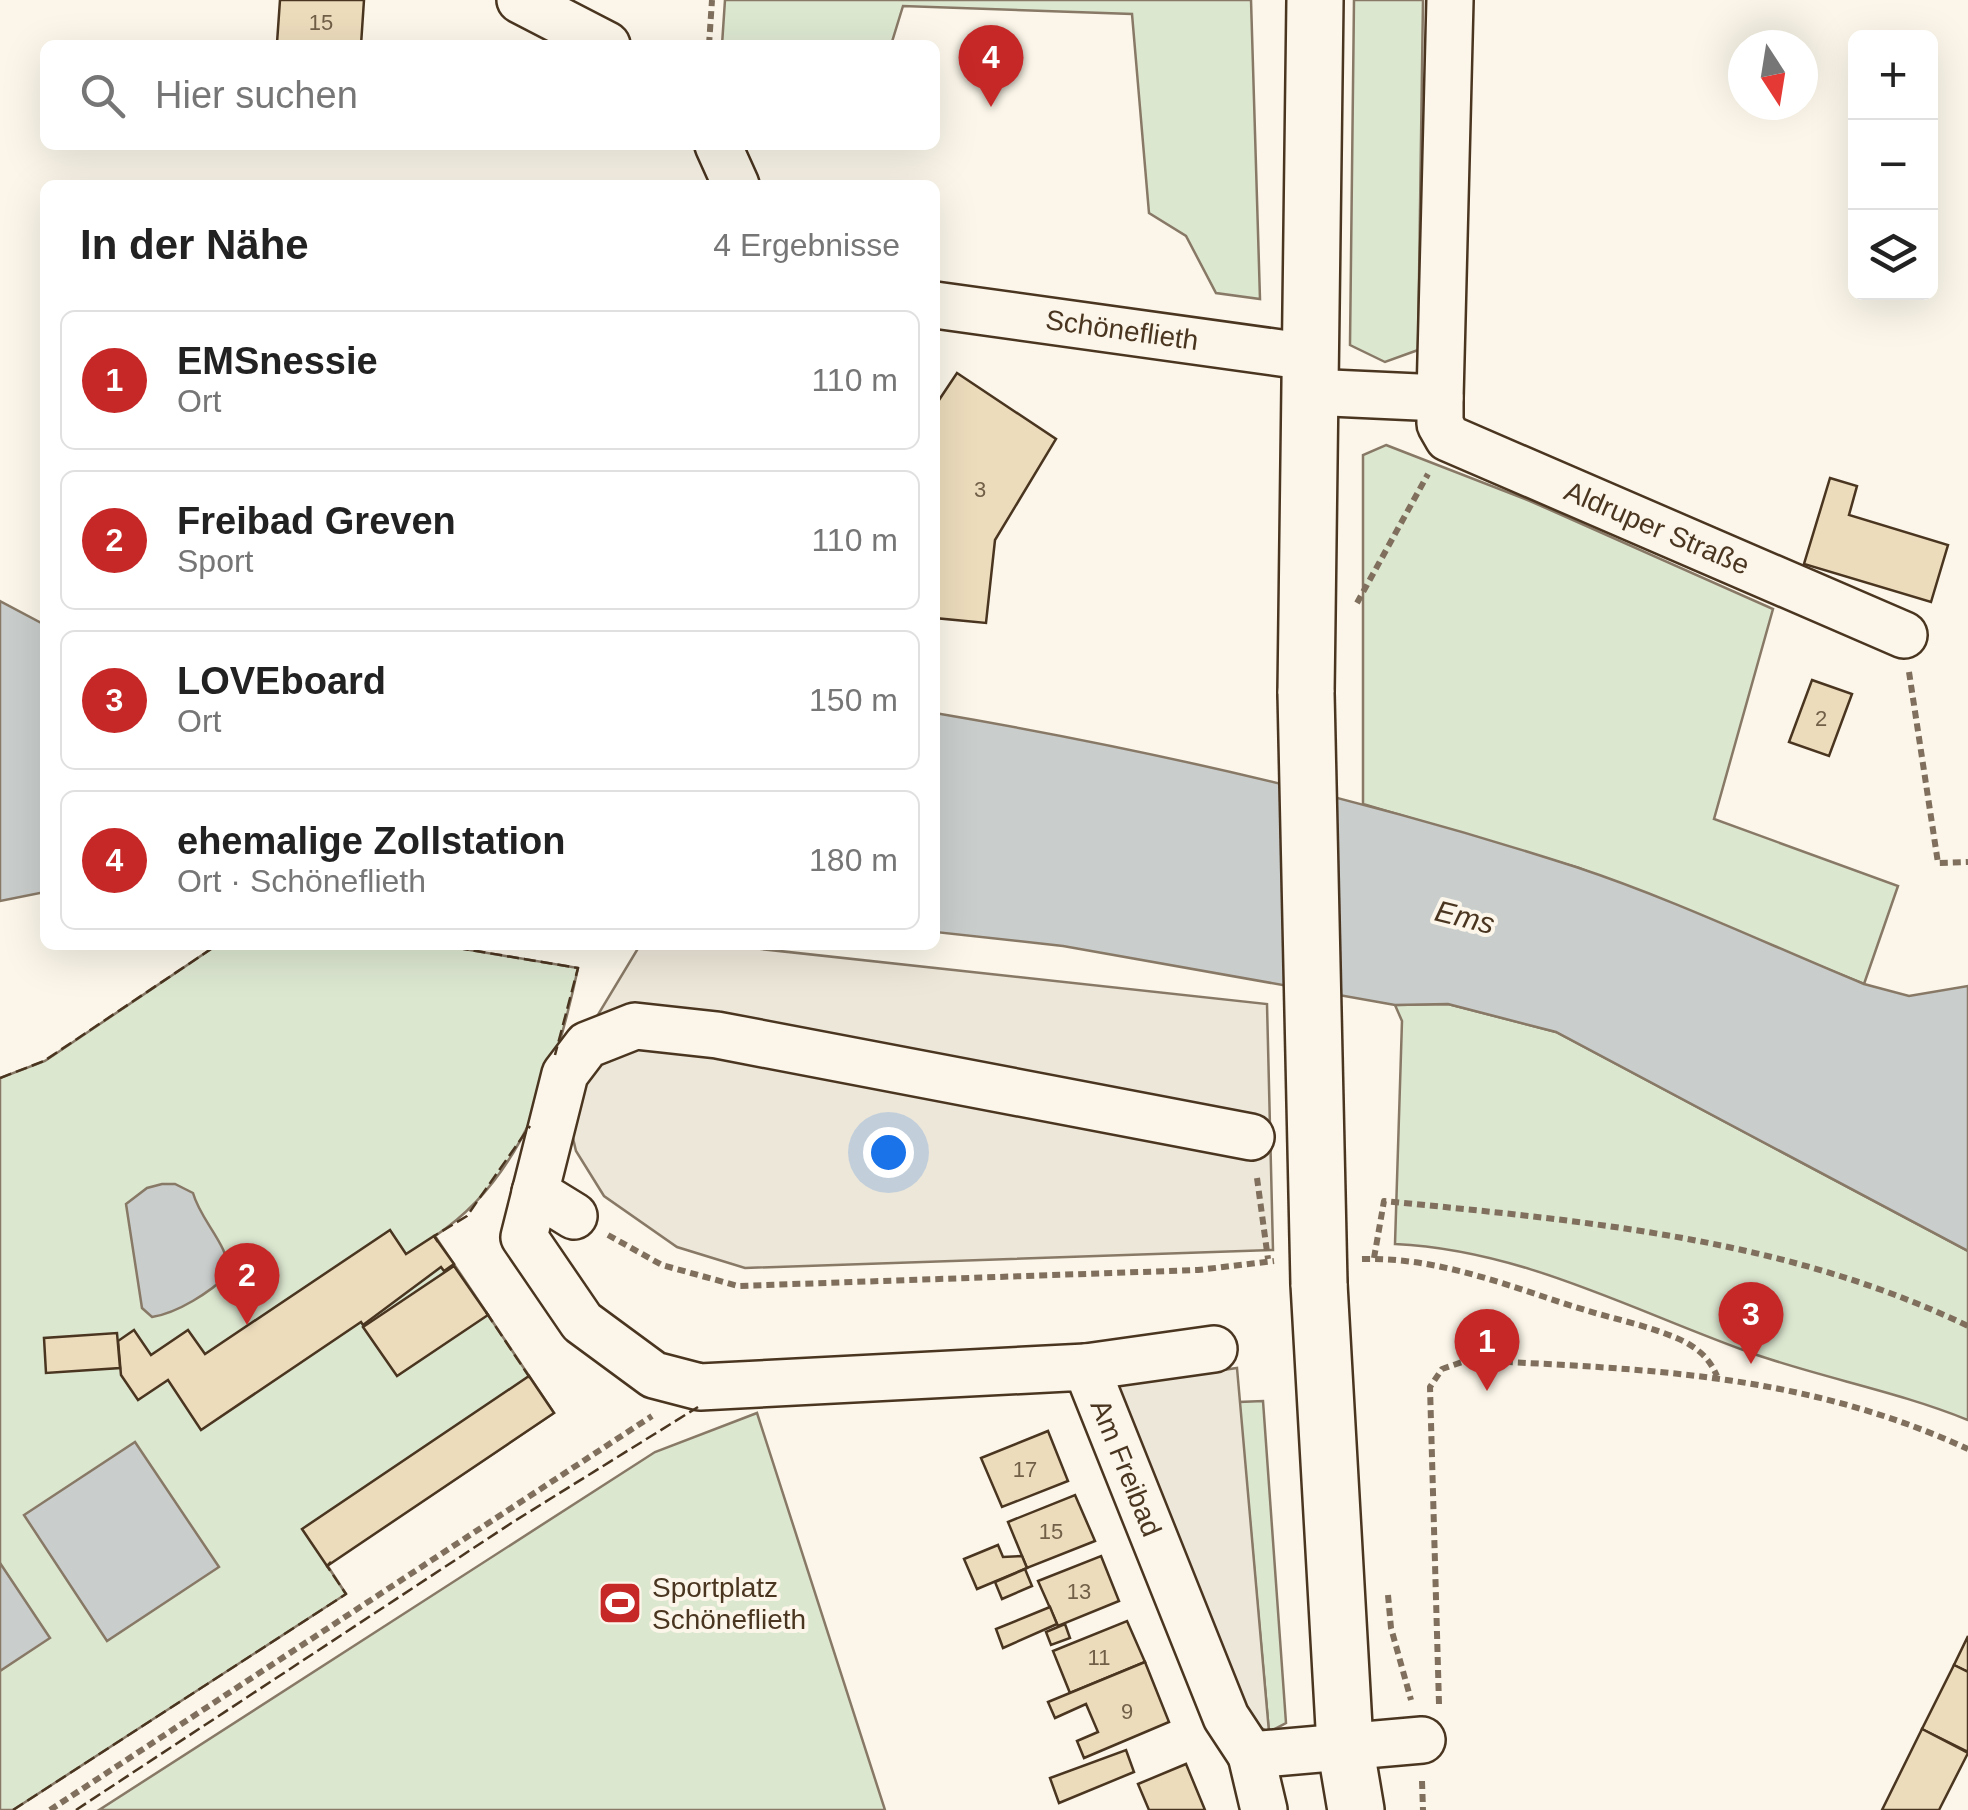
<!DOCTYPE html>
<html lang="de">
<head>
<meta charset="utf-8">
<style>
	:root { --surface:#fff; --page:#f2f2f2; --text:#222; --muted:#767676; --line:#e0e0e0; --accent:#c62828 }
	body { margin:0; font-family:Arial,sans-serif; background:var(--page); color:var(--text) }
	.controls { position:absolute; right:30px; top:30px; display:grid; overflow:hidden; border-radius:15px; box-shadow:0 10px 40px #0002 }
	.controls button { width:90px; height:90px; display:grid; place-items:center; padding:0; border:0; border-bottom:2px solid var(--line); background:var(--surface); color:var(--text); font:50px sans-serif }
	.compass { position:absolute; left:1728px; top:30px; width:90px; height:90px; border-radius:50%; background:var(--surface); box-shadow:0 10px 40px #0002; rotate:168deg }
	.you { position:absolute; left:888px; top:1152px; width:35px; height:35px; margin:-25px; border:8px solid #fff; border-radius:50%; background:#1a73e8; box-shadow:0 0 0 15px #1a73e833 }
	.badge { display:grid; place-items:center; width:65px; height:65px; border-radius:50%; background:var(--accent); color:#fff; font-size:32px; font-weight:700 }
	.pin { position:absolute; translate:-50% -82px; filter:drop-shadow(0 2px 5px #0008) }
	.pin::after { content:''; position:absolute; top:52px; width:35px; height:30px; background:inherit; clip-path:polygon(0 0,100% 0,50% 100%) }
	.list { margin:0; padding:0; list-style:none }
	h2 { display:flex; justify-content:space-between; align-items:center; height:130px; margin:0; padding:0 40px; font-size:42px }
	h2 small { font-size:32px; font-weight:400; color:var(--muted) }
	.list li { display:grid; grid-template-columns:65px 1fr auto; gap:30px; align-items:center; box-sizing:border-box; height:140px; margin:0 20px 20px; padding:0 20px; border:2px solid var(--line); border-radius:15px }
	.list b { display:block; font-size:38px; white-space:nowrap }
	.list p { margin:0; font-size:32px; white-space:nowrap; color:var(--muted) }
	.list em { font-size:32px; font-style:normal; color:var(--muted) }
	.icon { flex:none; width:55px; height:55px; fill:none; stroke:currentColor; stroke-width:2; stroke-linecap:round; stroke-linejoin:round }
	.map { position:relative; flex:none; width:1968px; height:1810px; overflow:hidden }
	.search { position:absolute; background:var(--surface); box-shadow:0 10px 40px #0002; left:40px; top:40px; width:900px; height:110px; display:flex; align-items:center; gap:25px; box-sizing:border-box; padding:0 35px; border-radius:15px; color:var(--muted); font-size:38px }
	.panel { position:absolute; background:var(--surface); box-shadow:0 10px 40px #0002; left:40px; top:180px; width:900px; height:770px; border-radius:15px }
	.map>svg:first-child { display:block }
	.green { fill:#dce7d0; stroke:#887966; stroke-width:2.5 }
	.parking { fill:#ede7d9; stroke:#887966; stroke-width:2.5 }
	.water { fill:#c9cecd; stroke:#887966; stroke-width:2.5 }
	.building { fill:#ecdcbc; stroke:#4a3520; stroke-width:2.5 }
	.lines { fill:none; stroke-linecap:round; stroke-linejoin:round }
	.minor-casing { stroke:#4a3520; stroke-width:50 }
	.major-casing { stroke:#4a3520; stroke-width:60 }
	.path { stroke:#7f6f5c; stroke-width:6; stroke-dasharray:8 5; stroke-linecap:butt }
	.minor { stroke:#fbf6e9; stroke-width:45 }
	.major { stroke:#fbf6e9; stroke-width:55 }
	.major-bridge-casing { stroke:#4a3520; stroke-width:60; stroke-linecap:butt }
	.major-bridge { stroke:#fbf6e9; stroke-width:55 }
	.fence { stroke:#4a3520; stroke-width:2.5; stroke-dasharray:12 5; stroke-linecap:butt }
	.labels { text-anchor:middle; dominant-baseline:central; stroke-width:8; stroke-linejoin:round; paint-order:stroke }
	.number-label { font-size:22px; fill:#725f47 }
	.street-label { font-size:28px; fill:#4a3520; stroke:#fbf6e9 }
	.poi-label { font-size:28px; fill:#4a3520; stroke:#fbf6e9; text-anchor:start }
	.water-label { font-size:30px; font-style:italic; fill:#4a3520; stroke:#fbf6e9 }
</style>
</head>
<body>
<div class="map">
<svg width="1968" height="1810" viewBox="0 0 1968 1810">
	<rect width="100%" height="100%" fill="#fbf6e9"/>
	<g class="green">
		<polygon points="725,0 1251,0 1260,299 1216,293 1186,236 1149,213 1132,14 903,6 891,45 722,45"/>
		<polygon points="1354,0 1423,0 1418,350 1385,362 1350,345"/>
		<polygon points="1386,445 1530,501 1773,609 1714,819 1898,886 1864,984 1579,868 1363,804 1363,455"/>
		<path d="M 217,945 L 440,945 L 578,968 C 557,1067 524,1178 435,1236 L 554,1413 L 327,1565 L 346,1594 L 13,1810 L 0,1810 L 0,1078 L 45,1061 Z"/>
		<path d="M 1448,1004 L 1556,1032 L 1968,1251 L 1968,1420 C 1899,1392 1827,1379 1757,1355 C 1637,1313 1525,1250 1395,1244 L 1402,1021 L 1395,1005 Z"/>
		<polygon points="1263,1401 1286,1723 1269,1732 1239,1402"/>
		<polygon points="757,1413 885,1810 99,1810 655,1452"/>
	</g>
	<g class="parking">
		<polygon points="640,945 724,945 1267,1004 1273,1250 745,1268 677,1247 604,1196 576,1151 568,1117 593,1023"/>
		<polygon points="1237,1368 1269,1732 1237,1715 1111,1386"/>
	</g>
	<g class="water">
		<polygon points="0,601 45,625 45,892 0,901"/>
		<path d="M 935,713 C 1152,750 1366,799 1576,867 C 1673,899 1769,945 1864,984 L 1909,996 L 1968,986 L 1968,1251 L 1556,1032 L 1448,1004 L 1395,1005 L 1063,946 L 935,932 Z"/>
		<path d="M 162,1184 L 175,1184 L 193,1193 C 201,1222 229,1244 229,1274 C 210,1292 178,1313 152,1317 L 142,1308 L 126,1204 L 147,1188 Z"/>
		<polygon points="135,1442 219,1567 107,1641 24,1515"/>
		<polygon points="0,1563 50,1638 0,1671"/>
	</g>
	<g class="building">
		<polygon points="280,0 364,0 361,45 277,43"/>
		<polygon points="957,373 1056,439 995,540 986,623 935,618 935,406"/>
		<polygon points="1830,478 1857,486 1849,515 1948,545 1931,602 1804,564"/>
		<polygon points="1812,680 1852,694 1829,756 1789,742"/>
		<polygon points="390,1230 406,1254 434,1236 454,1264 444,1271 441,1267 363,1325 361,1322 201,1430 168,1380 138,1400 121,1375 118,1341 134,1330 151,1355 188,1330 205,1354"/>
		<polygon points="454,1266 488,1315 397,1376 363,1327"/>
		<polygon points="117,1333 120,1368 46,1373 44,1338"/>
		<polygon points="529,1376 554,1413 327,1566 302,1529"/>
		<polygon points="1048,1431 1068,1481 1002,1507 981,1458"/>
		<polygon points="1075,1495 1095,1541 1027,1568 1008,1522"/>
		<polygon points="998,1545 1003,1557 1022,1556 1027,1568 977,1589 964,1559"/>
		<polygon points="1101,1556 1119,1601 1058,1626 1038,1581"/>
		<polygon points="1025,1569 1032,1586 1002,1599 995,1582"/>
		<polygon points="1050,1607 1057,1624 1003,1648 996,1629"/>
		<polygon points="1127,1621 1145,1662 1070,1693 1053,1651"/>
		<polygon points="1065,1624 1070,1638 1051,1645 1046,1632"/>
		<polygon points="1968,1636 1968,1672 1954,1665"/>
		<polygon points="1145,1662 1169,1722 1084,1758 1077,1741 1098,1732 1086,1704 1055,1718 1048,1702"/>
		<polygon points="1954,1665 1968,1672 1968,1752 1922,1729"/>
		<polygon points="1922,1729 1968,1753 1939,1810 1882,1810"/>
		<polygon points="1126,1750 1134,1772 1059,1803 1050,1778"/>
		<polygon points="1186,1764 1205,1810 1149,1810 1138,1784"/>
	</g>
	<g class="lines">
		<defs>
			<g id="minor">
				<polyline points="520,0 607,45"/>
				<polyline points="1450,0 1440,398 1440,424 1448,438 1904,635"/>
				<polyline points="718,145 736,185"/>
				<polyline points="935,305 1309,357"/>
				<polyline points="1309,392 1440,398"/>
				<polyline points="1251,1137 717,1035 635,1026 587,1045 565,1074 524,1237 582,1322 654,1375 700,1387 1086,1367 1226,1717 1251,1755 1422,1740"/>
				<polyline points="535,1192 574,1216"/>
				<polyline points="1086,1367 1214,1349"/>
				<polyline points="1251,1755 1264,1810"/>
			</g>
			<g id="major">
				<polyline points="1306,693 1315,0"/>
				<polyline points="1319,1284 1345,1745 1356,1810"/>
			</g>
		</defs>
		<use href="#minor" class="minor-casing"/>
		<use href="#major" class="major-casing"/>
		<g class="path">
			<polyline points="709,45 712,0"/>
			<polyline points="1357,603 1428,474"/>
			<polyline points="1909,672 1938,863 1968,862"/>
			<polyline points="1257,1178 1268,1259"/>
			<polyline points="608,1235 662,1265 738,1286 1198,1270 1274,1261"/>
			<path d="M 1374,1258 L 1384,1201 C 1585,1221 1784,1238 1968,1326"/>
			<path d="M 1362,1259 C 1441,1257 1510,1287 1585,1310 C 1617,1320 1656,1327 1687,1343 C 1702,1352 1710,1360 1717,1376"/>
			<polyline points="1388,1595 1391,1628 1411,1700"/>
			<path d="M 1439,1704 L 1430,1387 L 1442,1369 L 1468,1360 C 1646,1369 1802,1373 1968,1449"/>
			<polyline points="1422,1781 1423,1810"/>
			<polyline points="50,1810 652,1416"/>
		</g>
		<use href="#minor" class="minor"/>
		<use href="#major" class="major"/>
		<defs>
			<polyline id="major-bridge" points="1306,693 1319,1284"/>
		</defs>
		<use href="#major-bridge" class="major-bridge-casing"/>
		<use href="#major-bridge" class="major-bridge"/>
		<g class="fence">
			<polyline points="440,945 578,968 555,1055"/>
			<polyline points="0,1078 44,1061 217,945"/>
			<polyline points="438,1242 434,1236 467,1216 530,1126"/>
			<polyline points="486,1312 530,1378"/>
			<polyline points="13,1810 346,1594 327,1566 331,1562"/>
			<polyline points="76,1810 513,1522 698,1407"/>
		</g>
	</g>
	<defs>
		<symbol id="stadium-square" viewBox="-11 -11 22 22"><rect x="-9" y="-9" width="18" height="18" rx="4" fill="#c62828" stroke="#fbf6e9"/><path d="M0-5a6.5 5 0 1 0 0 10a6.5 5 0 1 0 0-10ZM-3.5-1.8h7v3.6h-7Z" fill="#fff"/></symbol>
	</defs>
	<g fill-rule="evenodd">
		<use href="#stadium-square" x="595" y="1578" width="50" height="50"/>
	</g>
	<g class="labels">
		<g class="number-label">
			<text x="321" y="22">15</text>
			<text x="980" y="489">3</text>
			<text x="1821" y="718">2</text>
			<text x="1025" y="1469">17</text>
			<text x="1051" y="1531">15</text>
			<text x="1079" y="1591">13</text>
			<text x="1099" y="1657">11</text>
			<text x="1127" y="1711">9</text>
		</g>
		<g class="street-label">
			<text transform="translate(1122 330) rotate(8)">Schöneflieth</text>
			<text transform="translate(1657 528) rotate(23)">Aldruper Straße</text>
			<text transform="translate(1126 1468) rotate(68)">Am Freibad</text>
		</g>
		<g class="poi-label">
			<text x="652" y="1587">Sportplatz<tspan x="652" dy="32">Schöneflieth</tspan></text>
		</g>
		<g class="water-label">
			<text transform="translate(1465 917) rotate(14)">Ems</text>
		</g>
	</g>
</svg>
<div class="controls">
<button>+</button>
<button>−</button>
<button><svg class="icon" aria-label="layers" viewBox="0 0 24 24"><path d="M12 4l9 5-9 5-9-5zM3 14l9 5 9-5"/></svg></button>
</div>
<svg class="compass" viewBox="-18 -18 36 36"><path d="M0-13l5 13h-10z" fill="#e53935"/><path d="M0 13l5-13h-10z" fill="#767676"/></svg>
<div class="you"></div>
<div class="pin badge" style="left:1487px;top:1391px">1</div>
<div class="pin badge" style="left:247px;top:1325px">2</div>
<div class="pin badge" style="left:1751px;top:1364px">3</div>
<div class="pin badge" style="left:991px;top:107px">4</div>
<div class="search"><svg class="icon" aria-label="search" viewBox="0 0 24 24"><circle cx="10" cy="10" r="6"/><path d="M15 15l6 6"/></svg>Hier suchen</div>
<section class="panel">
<h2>In der Nähe<small>4 Ergebnisse</small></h2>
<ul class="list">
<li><span class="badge">1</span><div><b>EMSnessie</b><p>Ort</p></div><em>110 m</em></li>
<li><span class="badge">2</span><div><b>Freibad Greven</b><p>Sport</p></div><em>110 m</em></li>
<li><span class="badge">3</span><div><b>LOVEboard</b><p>Ort</p></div><em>150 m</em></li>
<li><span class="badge">4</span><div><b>ehemalige Zollstation</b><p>Ort · Schöneflieth</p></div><em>180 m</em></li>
</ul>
</section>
</div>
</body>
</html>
